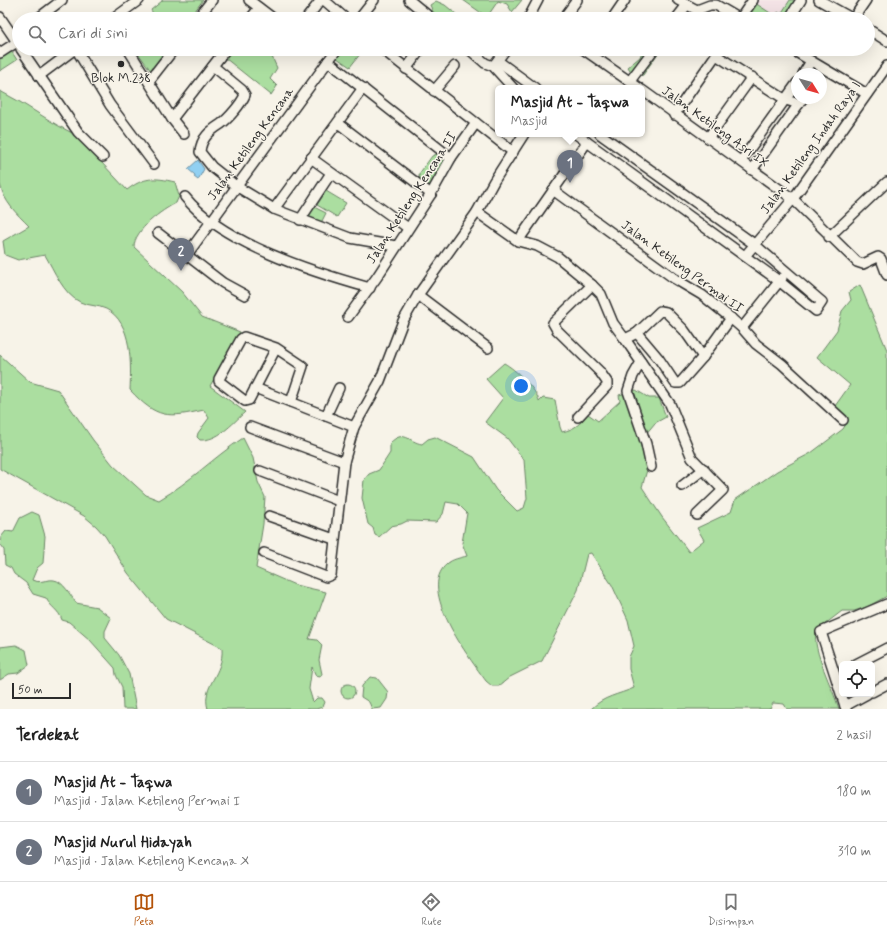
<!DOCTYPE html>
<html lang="id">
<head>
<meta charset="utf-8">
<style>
	:root { --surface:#fff; --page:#f2f2f2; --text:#222; --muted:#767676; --line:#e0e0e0; --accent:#b45309 }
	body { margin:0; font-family:Mynerve,sans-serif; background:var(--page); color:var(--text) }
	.controls { position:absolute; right:12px; bottom:12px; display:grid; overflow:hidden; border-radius:6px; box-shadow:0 4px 16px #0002 }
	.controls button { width:36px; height:36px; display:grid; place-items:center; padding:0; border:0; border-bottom:1px solid var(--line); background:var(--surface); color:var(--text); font:20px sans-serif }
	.compass { position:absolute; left:791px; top:68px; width:36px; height:36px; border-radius:50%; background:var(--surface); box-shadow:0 4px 16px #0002; rotate:127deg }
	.scale { position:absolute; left:12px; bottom:10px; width:59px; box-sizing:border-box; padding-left:4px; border:2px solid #2b2b2b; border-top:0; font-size:11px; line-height:14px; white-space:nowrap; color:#2b2b2b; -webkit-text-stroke:3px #f7f3e8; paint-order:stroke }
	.you { position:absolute; left:521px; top:386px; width:14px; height:14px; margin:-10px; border:3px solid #fff; border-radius:50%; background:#1a73e8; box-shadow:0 0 0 6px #1a73e833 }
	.badge { display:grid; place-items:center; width:26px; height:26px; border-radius:50%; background:var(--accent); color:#fff; font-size:13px; font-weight:700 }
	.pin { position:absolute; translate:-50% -33px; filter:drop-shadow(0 1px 2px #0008) }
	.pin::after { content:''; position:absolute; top:21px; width:14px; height:12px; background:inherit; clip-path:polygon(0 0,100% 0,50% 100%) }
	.popup { position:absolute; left:495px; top:85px; width:150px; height:52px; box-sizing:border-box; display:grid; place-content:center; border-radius:6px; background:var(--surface); filter:drop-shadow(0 1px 3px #0005); font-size:13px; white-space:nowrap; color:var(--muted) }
	.popup b { font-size:15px; color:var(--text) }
	.popup::after { content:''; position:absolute; left:50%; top:100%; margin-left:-8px; border:8px solid transparent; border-top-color:var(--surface) }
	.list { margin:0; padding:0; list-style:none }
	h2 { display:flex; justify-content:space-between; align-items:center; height:52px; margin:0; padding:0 16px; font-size:17px }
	h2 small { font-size:13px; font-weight:400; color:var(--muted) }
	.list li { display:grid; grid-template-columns:26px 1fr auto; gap:12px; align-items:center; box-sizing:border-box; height:60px; padding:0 16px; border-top:1px solid var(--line) }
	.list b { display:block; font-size:15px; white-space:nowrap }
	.list p { margin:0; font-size:13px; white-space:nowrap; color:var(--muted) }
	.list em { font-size:13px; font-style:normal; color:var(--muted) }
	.icon { flex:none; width:22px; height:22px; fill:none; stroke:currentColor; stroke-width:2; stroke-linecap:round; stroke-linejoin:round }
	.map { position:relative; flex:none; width:887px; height:709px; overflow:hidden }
	.search { position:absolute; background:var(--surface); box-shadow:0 4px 16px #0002; left:12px; right:12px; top:12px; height:44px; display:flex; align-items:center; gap:10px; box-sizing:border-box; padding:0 14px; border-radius:22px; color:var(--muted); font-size:15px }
	.sheet { height:172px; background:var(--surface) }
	nav { display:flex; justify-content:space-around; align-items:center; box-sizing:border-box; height:56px; border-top:1px solid var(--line); background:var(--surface); font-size:11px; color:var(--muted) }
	nav a { display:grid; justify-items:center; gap:2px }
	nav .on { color:var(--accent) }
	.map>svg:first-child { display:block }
	.built { fill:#f4e3e6 }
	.green { fill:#abdea0; stroke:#6b8466 }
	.water { fill:#91d0f2; stroke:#688ea2 }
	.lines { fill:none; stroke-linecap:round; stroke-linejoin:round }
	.minor-casing { stroke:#2b2b2b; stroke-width:12 }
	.minor { stroke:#f7f3e8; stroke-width:9 }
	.poi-dot { fill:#2b2b2b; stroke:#f7f3e8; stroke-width:1.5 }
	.labels { text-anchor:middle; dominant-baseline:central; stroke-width:3; stroke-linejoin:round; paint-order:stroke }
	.poi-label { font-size:13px; fill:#2b2b2b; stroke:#f7f3e8 }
	.street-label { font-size:13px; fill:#2b2b2b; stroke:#f7f3e8 }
</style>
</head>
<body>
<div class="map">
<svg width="887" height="709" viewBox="0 0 887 709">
	<rect width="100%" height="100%" fill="#f7f3e8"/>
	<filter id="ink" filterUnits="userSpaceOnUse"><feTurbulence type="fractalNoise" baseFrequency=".025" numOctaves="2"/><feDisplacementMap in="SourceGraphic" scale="8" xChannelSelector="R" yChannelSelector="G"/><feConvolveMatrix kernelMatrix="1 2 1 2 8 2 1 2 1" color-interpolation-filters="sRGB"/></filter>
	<g filter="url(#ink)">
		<polygon class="built" points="757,0 791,0 781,14 775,16 755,3"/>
		<g class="green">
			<polygon points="162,0 203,0 189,19 152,19 155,17 151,10 162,1"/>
			<polygon points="463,0 522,0 512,12 507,4 498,1 487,17"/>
			<polygon points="790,0 796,0 783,19 744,19 755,3 775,16 778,12 781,14"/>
			<polygon points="436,1 445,5 462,19 441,19 433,12 430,5"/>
			<polygon points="10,49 17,60 0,71 0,55"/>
			<polygon points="142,49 167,49 151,71 138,53"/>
			<polygon points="232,49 269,50 277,68 270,79 277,86 271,95 225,58"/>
			<polygon points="344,49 364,49 350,67 337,58"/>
			<polygon points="643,49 661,49 643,75 638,76 632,73 628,67 640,57"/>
			<path d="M 0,91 L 20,102 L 57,125 L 76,135 L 127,190 C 144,177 154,177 175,182 L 179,196 L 176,203 C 162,210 134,230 134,247 L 182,292 L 202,317 L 240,332 L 210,386 L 245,412 C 232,424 218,441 200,440 L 197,437 L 198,433 L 209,418 L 204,410 C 168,418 157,419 130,390 C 131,366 133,322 106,309 C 98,305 88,306 80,302 C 63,294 54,270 45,255 L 18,260 L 5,255 L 3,241 L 29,226 C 16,213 4,202 0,184 Z"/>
			<path d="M 437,154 L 443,158 L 445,161 L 429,189 C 423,185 420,182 419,174 L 432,156 Z"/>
			<polygon points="326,191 346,203 337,217 317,205"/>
			<polygon points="312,206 326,213 321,223 308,216"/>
			<path d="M 860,285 L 887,350 L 887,596 L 867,607 L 854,611 L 842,611 L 816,631 C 812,651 833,688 839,709 L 787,709 L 784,704 L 773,703 L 770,709 L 591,709 C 604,696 618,695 634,688 L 629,669 L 629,657 L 634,646 L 628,620 L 612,585 L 591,553 L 587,554 L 578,590 L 542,661 L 510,677 L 499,686 L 492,686 L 486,681 C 470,659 416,589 447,564 C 452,559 460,558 467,556 L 462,543 L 467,513 L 458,504 L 446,502 L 443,514 L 436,522 L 407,521 L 401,524 L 391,526 L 379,537 L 375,535 L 373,528 L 368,524 L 362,498 L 364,480 L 369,474 L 379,470 L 390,453 L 390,443 C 404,429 409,442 422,444 L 428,439 L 435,437 L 474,457 L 496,490 L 517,511 L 524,508 L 527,498 L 524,460 L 507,438 L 485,422 L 503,398 L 486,379 L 504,363 C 515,369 538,390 539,402 L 543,398 L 555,400 L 560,427 L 562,432 C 575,429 580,424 588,414 L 598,421 L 620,401 L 619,395 L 636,390 L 649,398 L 659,398 L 666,417 L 655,423 L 640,441 L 647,470 L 642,487 L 662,517 L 689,552 L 704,540 L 697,528 L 731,512 L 735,500 L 777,471 L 811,453 L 843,429 L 846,424 L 845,416 L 835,406 L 850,385 L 817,357 L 837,330 L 842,311 L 851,300 L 849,292 Z"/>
			<path d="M 0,355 L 30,382 L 58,390 L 93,440 L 113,465 L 146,495 L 159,500 C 190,482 214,457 243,438 L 253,458 L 258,482 L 265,497 L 263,524 L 256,568 L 295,585 L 326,592 L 309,639 L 317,640 L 322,645 L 319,660 L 322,674 L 320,677 L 316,676 L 312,667 L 309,689 L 313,702 L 317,698 L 322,698 L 325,702 L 323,707 L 316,709 L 208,709 C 201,685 224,675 222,648 L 166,619 L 128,573 L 105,536 L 96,526 L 84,516 L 0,469 Z"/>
			<path d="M 32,512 L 39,515 L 45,536 L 43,563 L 37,568 L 32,580 C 41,584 45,579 54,580 C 63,581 71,596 76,603 L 97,607 L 111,618 L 105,631 L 105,638 L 119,655 L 129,674 L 136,709 L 123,709 L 122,687 L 116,675 L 115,668 L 90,640 L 69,622 L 62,620 C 59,610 50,607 46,598 L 33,594 L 26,583 L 14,574 L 11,568 L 5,565 L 4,550 L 0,545 L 1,537 L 6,531 L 13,532 L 20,518 Z"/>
			<polygon points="16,645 26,650 29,665 18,673 9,674 0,680 0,647"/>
			<polygon points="370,677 377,678 388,692 387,699 381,708 372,709 369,702 361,697 362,686"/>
			<circle cx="348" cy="691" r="7"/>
		</g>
		<polygon class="water" points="198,160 204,169 198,180 194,177 195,175 188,169"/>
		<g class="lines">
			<defs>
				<g id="minor">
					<polyline points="249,0 274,19"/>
					<polyline points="324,0 346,19"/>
					<polyline points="409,0 432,19"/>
					<polyline points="678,0 697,10 710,5 716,5 740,19 753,0"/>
					<polyline points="819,0 853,19"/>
					<polyline points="0,17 19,45"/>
					<polyline points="37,19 62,0"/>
					<polyline points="113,19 139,0"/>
					<polyline points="197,19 212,0"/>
					<polyline points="250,19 259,8"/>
					<polyline points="306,19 321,0"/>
					<polyline points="359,19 374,0"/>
					<polyline points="528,19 538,0"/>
					<polyline points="563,19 577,0"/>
					<polyline points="612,19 625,0"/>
					<polyline points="676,19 686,6"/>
					<polyline points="789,19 801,0"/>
					<polyline points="853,19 866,0"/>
					<polyline points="868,29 887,41"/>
					<polyline points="21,49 78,132 103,157"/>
					<polyline points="76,49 110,105 154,164"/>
					<polyline points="128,49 172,119 184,134"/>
					<polyline points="382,49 513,152"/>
					<polyline points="469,49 485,63 493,66 513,88"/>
					<polyline points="583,49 639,88"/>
					<polyline points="791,49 867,94"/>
					<polyline points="0,53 17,42"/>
					<polyline points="716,55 786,100 799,104"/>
					<polyline points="328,61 451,158"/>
					<polyline points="498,61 535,88"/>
					<polyline points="494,65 506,49"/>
					<path d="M 213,66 L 242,90 L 245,95 C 241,104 229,118 221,124 C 210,131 201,138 200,152 L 212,167 L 236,186 L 274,209 L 350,238 L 396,246"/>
					<polyline points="406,69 421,49"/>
					<polyline points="803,74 811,61"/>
					<polyline points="39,76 75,49"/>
					<polyline points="149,81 174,49"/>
					<polyline points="630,81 654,49"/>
					<polyline points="642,90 793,199 857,262 863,264 878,257 881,259 887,275"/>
					<polyline points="434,91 455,66"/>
					<polyline points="674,115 720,49"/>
					<polyline points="172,119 226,49"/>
					<polyline points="338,123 431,194"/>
					<polyline points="576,134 779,281 816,311 822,302 754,244 600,134"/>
					<polyline points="708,138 752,77"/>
					<polyline points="311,158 408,228"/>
					<polyline points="741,161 797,83"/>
					<polyline points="752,170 803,98"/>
					<polyline points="553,190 675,279 702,295 727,315 742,328 756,344 782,364 843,420"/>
					<path d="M 185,197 C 223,244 313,272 370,288"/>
					<polyline points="274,209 363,88"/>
					<polyline points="477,212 518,241 537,246 558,257 592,285 601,294 613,323 625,339"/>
					<polyline points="300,220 331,173"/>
					<polyline points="158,233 223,283 245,295"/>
					<polyline points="829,237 887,182"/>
					<polyline points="518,241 587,142"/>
					<polyline points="186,256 337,49"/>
					<polyline points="745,256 793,199 887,66"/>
					<polyline points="418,295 488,348"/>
					<polyline points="348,317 377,277 431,194 451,158 476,123"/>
					<polyline points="742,328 782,278"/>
					<polyline points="637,333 660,311 666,312 684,330 703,357"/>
					<polyline points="276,348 249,400 245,401 219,381 219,379 241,339 244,337 276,348 303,366 291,402"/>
					<polyline points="641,362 670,404 692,458 723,490 697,515"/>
					<polyline points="255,388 354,427"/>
					<polyline points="326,416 339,388"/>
					<polyline points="578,417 607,386 607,382 600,372 557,330 553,323 592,285"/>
					<polyline points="250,427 344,462"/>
					<polyline points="651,467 646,444 628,391 633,376 641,362 625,339 637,333 659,359 675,383 680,383 703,357 731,318"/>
					<polyline points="260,471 339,501"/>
					<polyline points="682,486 704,469"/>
					<polyline points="269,516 334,539"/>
					<polyline points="264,553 326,577 331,575 344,462 354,427 380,381 403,321 418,295 477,212 494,181 524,134"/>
					<polyline points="856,664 887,648"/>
					<polyline points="872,692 887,684"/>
					<polyline points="845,706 867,694"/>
					<polyline points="846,709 821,632 887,604"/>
				</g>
			</defs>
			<use href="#minor" class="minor-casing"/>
			<use href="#minor" class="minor"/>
		</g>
	</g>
	<circle class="poi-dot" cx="121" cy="64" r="4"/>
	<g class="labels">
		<g class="poi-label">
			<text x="121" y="78">Blok M.238</text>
		</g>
		<g class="street-label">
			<text transform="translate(715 127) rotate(36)">Jalan Ketileng Asri IX</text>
			<text transform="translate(251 144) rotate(-54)">Jalan Ketileng Kencana</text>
			<text transform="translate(811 148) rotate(-54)">Jalan Ketileng Indah Raya I</text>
			<text transform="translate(412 198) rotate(-57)">Jalan Ketileng Kencana II</text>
			<text transform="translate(682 267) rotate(36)">Jalan Ketileng Permai II</text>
		</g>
	</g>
</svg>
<div class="controls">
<button><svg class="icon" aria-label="locate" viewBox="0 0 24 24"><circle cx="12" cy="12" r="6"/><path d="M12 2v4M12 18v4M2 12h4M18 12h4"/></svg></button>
</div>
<svg class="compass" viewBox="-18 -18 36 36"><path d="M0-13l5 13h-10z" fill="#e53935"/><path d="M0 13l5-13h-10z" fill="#767676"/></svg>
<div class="scale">50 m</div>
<div class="you"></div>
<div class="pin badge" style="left:570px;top:183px;background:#6b7280">1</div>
<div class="popup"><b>Masjid At - Taqwa</b>Masjid</div>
<div class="pin badge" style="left:181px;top:271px;background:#6b7280">2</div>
<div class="search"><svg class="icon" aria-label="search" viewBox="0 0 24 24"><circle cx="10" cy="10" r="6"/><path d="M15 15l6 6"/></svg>Cari di sini</div>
</div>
<section class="sheet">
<h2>Terdekat<small>2 hasil</small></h2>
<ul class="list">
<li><span class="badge" style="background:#6b7280">1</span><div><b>Masjid At - Taqwa</b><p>Masjid · Jalan Ketileng Permai I</p></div><em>180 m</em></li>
<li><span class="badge" style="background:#6b7280">2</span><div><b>Masjid Nurul Hidayah</b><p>Masjid · Jalan Ketileng Kencana X</p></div><em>310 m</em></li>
</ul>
</section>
<nav>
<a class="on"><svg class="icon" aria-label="map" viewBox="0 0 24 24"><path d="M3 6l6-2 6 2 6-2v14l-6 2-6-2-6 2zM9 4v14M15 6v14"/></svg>Peta</a>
<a><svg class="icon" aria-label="directions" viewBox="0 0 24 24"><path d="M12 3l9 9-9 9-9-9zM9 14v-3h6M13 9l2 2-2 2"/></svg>Rute</a>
<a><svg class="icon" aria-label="saved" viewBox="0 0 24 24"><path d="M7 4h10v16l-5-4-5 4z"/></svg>Disimpan</a>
</nav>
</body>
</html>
